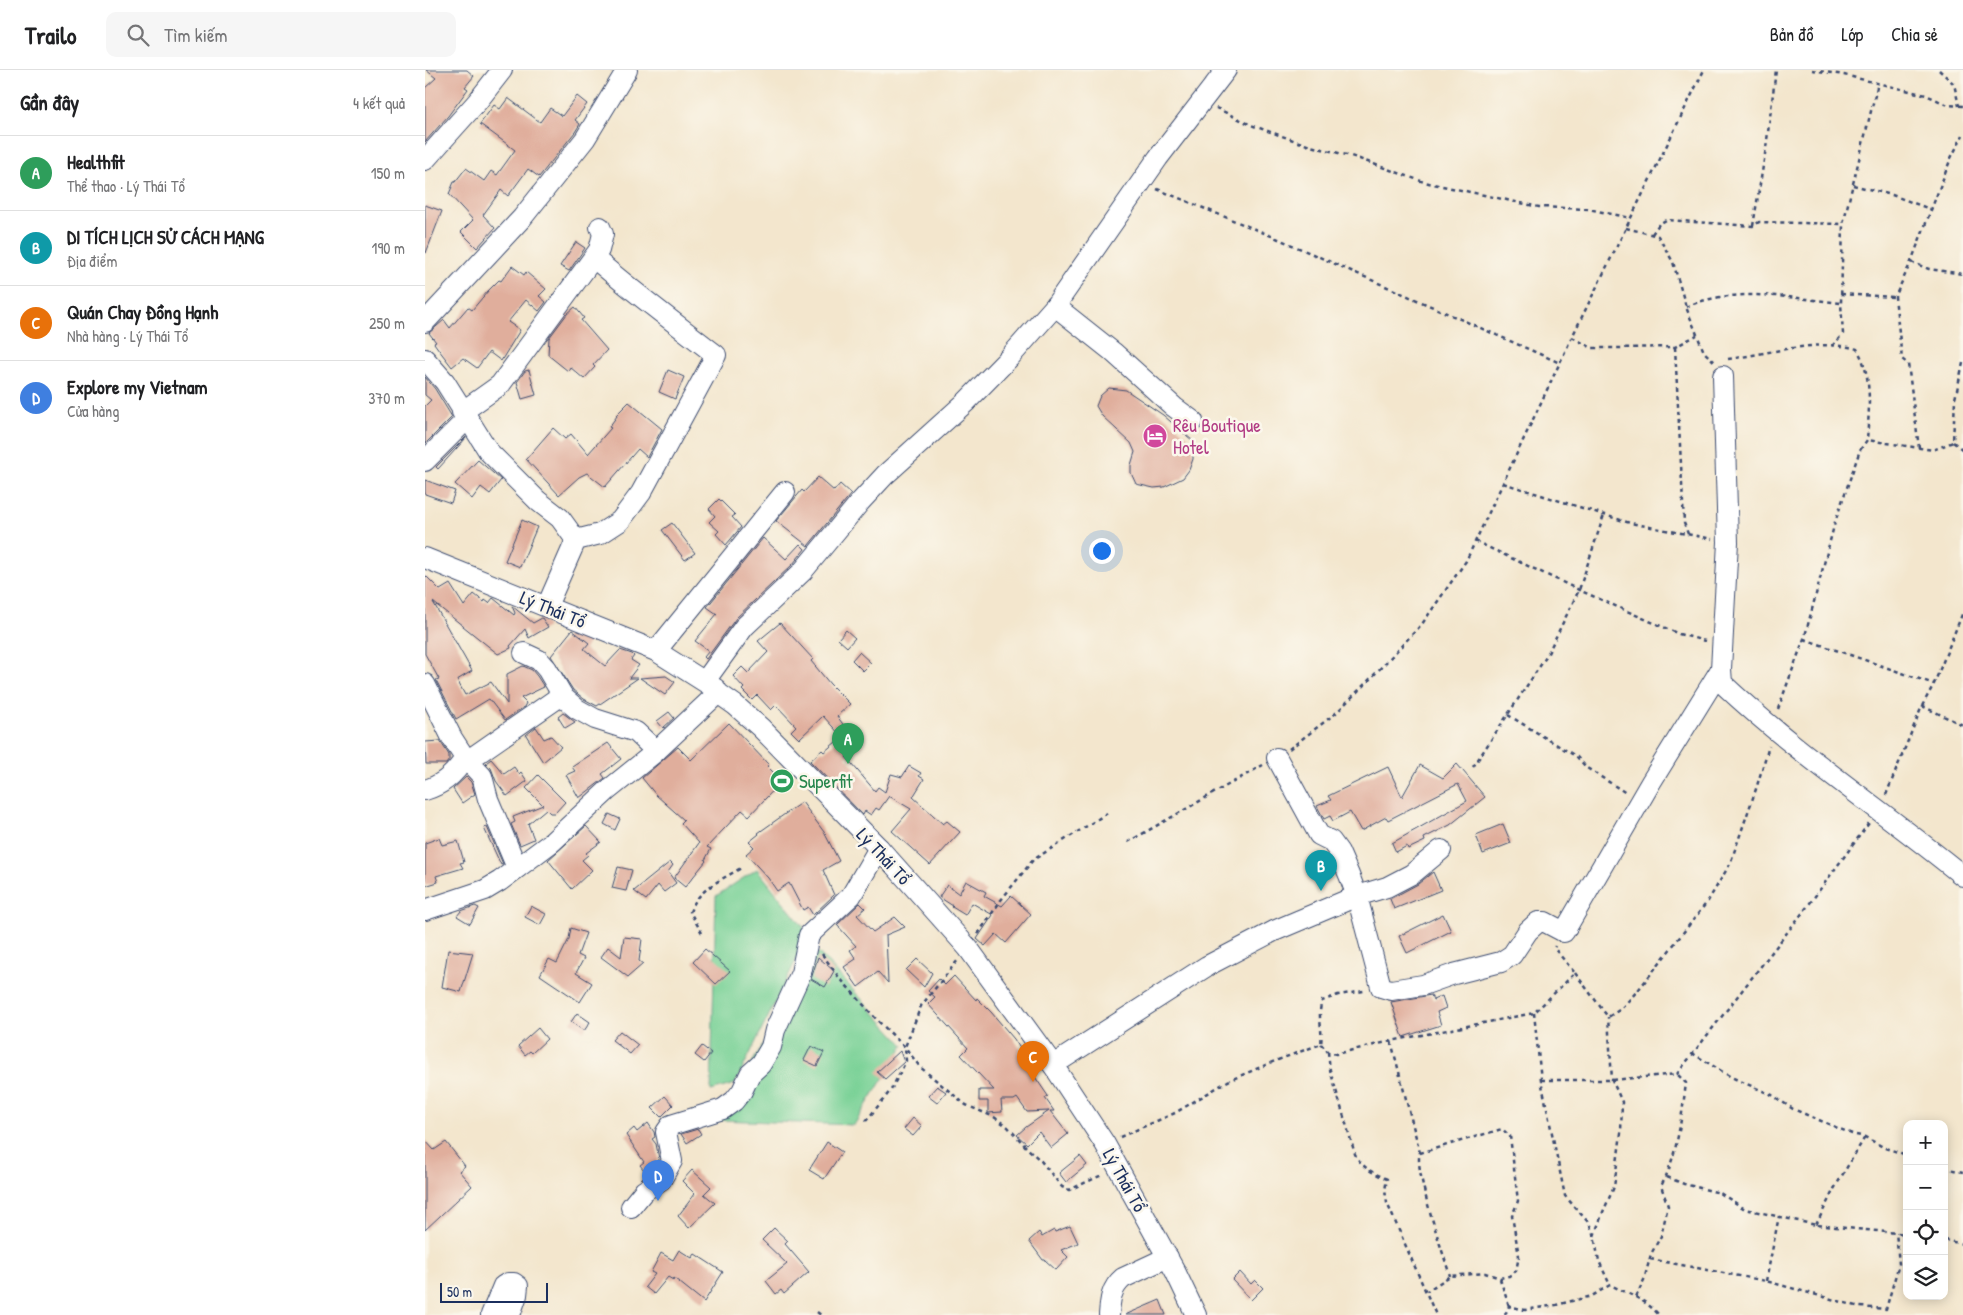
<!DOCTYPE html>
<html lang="vi">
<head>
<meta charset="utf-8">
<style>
	:root { --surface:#fff; --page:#f6f6f6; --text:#202124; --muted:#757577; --line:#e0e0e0; --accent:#1f6fb2 }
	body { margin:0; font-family:"Patrick Hand",sans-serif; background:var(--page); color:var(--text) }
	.controls { position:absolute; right:15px; bottom:15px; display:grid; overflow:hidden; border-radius:10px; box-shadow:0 2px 12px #0003 }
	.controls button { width:45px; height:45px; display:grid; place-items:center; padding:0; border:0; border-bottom:1px solid var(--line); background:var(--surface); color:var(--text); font:25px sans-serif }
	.scale { position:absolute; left:15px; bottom:12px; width:108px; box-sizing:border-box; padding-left:5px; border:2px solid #1b2f5e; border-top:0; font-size:14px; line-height:18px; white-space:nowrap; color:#1b2f5e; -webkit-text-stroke:4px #fbf7ec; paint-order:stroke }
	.you { position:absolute; left:676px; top:480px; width:18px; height:18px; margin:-12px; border:4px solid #fff; border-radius:50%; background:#1a73e8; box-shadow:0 0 0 8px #1a73e833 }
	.badge { display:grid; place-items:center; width:32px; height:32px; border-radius:50%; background:var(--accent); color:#fff; font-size:16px; font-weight:700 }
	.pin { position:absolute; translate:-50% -41px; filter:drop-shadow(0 1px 2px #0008) }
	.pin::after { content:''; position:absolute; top:26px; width:18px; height:15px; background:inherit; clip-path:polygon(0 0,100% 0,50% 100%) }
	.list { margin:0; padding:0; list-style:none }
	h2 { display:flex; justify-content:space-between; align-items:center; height:65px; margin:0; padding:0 20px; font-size:21px }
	h2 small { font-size:16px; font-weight:400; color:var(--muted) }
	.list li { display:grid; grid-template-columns:32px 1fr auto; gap:15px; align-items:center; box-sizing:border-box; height:75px; padding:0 20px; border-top:1px solid var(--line) }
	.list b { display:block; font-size:19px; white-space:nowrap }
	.list p { margin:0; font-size:16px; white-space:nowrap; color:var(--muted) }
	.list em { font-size:16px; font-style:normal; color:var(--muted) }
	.icon { flex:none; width:28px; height:28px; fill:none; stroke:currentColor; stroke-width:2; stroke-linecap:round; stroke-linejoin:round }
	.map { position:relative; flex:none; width:1538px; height:1245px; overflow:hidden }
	header { display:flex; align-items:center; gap:30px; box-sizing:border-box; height:70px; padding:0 25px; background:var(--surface); border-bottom:1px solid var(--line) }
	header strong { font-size:24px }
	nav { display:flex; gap:28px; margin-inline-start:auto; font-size:18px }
	.search { width:350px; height:45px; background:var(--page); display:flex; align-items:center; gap:12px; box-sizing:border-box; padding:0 18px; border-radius:10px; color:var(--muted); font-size:19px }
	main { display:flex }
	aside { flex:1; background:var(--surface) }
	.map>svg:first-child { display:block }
	.grass { fill:#79d196; stroke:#4a807a }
	.building { fill:#e0ae9c }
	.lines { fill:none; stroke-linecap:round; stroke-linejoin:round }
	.minor-casing { stroke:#3b4a6f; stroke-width:22 }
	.path { stroke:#3b4a6f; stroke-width:2.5; stroke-dasharray:4 4; stroke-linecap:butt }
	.minor { stroke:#fff; stroke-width:20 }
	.labels { text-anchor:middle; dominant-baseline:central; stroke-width:5; stroke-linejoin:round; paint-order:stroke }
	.hotel-label { font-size:19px; fill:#b23c85; stroke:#fbf7ec; text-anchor:start }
	.street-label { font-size:19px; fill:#1b2f5e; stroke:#fbf7ec }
	.leisure-label { font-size:19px; fill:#27864d; stroke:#fbf7ec; text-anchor:start }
</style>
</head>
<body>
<header>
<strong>Trailo</strong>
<div class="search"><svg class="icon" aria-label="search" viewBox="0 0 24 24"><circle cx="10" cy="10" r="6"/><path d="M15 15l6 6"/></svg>Tìm kiếm</div>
<nav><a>Bản đồ</a><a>Lớp</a><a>Chia sẻ</a></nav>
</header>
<main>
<aside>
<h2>Gần đây<small>4 kết quả</small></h2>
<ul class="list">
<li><span class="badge" style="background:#2e9e5b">A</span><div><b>Healthfit</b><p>Thể thao · Lý Thái Tổ</p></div><em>150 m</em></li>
<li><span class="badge" style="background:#0f9aa8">B</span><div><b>DI TÍCH LỊCH SỬ CÁCH MẠNG</b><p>Địa điểm</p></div><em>190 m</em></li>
<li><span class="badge" style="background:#e8710a">C</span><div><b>Quán Chay Đồng Hạnh</b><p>Nhà hàng · Lý Thái Tổ</p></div><em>250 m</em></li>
<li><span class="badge" style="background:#3f7fe0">D</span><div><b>Explore my Vietnam</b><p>Cửa hàng</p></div><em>370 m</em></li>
</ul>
</aside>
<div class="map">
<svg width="1538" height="1245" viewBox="0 0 1538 1245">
	<rect width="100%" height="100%" fill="#fbf7ec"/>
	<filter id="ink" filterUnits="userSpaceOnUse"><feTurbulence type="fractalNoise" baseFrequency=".02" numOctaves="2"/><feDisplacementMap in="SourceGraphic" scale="10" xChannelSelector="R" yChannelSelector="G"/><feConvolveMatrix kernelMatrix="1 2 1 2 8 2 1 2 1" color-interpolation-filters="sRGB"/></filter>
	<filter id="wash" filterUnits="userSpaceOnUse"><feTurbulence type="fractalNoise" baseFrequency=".0096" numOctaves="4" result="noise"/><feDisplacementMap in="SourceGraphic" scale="20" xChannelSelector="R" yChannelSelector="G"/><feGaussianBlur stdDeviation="1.12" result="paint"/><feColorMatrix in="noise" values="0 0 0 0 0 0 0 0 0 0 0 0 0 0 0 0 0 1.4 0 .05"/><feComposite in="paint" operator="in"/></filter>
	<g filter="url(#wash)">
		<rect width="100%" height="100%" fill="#f3e6cd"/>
		<g class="grass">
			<polygon points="332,799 384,864 310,1014 286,1021 291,826"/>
			<polygon points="393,882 479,975 429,1055 293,1050"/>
		</g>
		<g id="blocks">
			<g class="building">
				<polygon points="1,0 42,0 49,6 40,17 43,19 23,46 0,72 0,18 11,8"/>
				<polygon points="152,26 162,34 150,50 155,54 150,62 114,107 103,99 83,126 76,120 58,145 70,158 52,178 36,162 48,150 24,124 29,112 30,112 41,98 59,111 66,101 72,105 90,80 55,54 69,35 75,39 83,28 115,52 125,38 137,46"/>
				<polygon points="0,135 17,141 1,183 0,183"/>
				<polygon points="151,172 160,178 144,201 135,196"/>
				<polygon points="87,196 99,205 101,202 121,219 114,226 121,232 114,241 101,230 83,252 95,260 76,291 64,282 52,298 38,288 27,297 17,284 9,273 11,272 4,263 19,250 25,258 43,237 47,240 63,221 74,210 76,211"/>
				<polygon points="150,237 159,248 156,250 182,280 168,295 170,297 159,309 145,297 143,301 123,285 124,268 142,244"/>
				<polygon points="104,300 111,325 97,329 92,312 100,301"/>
				<polygon points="243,300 259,307 250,329 234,322"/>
				<polygon points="0,307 10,319 27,347 0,374 0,336 6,330 0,325"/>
				<polygon points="684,318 701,320 738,345 768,371 768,389 764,400 758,408 739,417 729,418 711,414 706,403 706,395 710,382 706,373 677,346 671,336 675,326"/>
				<polygon points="204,332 237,359 222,387 213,379 180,417 162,403 154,407 134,425 101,389 128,358 140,369 146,364 163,384 186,358 184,357 192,346 191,345"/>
				<polygon points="41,367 41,368 13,399 11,397"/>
				<polygon points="53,390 76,410 65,424 56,417 47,429 30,414"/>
				<polygon points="393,407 409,421 415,414 426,424 383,476 351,451 377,420 379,422"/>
				<polygon points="0,410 30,421 26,433 0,424"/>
				<polygon points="294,429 310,445 307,447 316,457 301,475 291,464 294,461 284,452 290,446 284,439"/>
				<polygon points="97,450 112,457 95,497 80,491"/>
				<polygon points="247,453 270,483 260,490 237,460"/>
				<polygon points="338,468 361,489 375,474 380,479 368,494 311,548 281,589 279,587 284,581 270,571 292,544 282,537"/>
				<polygon points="0,505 15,520 25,514 39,536 49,524 59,532 60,530 64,533 68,528 89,545 90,543 87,536 108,553 117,548 123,557 104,568 100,559 85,576 86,578 73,584 8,532 47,601 32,610 40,625 66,612 82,634 82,604 98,596 107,600 112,606 119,617 96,628 101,633 99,637 80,650 64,629 31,649 11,610 14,609 0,584"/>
				<polygon points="355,553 388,589 386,591 405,614 425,634 412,646 425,664 423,667 432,679 421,687 450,721 453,717 460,722 466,704 477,707 484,696 496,703 494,706 499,709 488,727 518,754 522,751 535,762 505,795 467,761 486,739 464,726 454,740 451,738 446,745 440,741 438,745 385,691 397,680 399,682 417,667 398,646 374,669 366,661 371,656 351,635 346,640 332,625 327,630 317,620 319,618 308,606 317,597 323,603 343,582 333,571"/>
				<polygon points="147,560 164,573 159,579 180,596 195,580 207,584 209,586 206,590 214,595 204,608 213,608 172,636 159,629 148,620 126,586"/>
				<polygon points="421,560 430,568 422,577 413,569"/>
				<polygon points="434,582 446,593 438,601 427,590"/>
				<polygon points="241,606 250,612 240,625 215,608"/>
				<polygon points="244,642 249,648 238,658 232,651"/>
				<polygon points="138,643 150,652 140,658 133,647"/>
				<polygon points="304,653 344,695 342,696 357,711 324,746 317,740 282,777 286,779 280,790 281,791 260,817 249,808 274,773 256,753 259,750 231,725 217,708 253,677 266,690"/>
				<polygon points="111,657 119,669 126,666 136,677 118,692 101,665"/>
				<polygon points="15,671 24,685 24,690 21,694 1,694 0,672"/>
				<polygon points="183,673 196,689 177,704 180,708 154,728 141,705 150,701 147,697"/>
				<polygon points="66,689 79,704 89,697 94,704 96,702 102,711 82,726 71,711 66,698 61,693"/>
				<polygon points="1032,694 1060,727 1025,755 999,768 1000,771 983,779 982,776 971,782 967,773 1042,731 1033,714 963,750 961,747 936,761 925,742 908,751 905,746 899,749 892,736 906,730 903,726 963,697 977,727 995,695 1018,708"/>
				<polygon points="113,705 140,732 130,743 125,743 121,739 103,754 109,769 95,775 86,754 90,752 88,747 118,735 101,718"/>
				<polygon points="41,707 46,712 50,724 37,733 28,719"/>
				<polygon points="377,732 399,762 414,791 398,800 409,825 388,845 383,837 378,840 364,813 352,821 343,808 321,784 329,777 324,772 334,764 333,763"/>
				<polygon points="184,744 195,749 190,760 179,754"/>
				<polygon points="1078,754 1086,773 1058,784 1051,765"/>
				<polygon points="161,756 176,772 161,783 163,785 157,790 167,800 147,819 123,790"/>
				<polygon points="62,757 78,794 76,795 59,758"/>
				<polygon points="14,768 17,775 33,771 39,792 35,793 38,798 11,806 13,812 0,816 0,773"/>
				<polygon points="245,792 248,795 243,802 251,813 239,822 233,815 221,830 209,821"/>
				<polygon points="193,797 207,800 201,821 187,818"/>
				<polygon points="1008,802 1016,820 969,839 965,829 993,814"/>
				<polygon points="541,811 561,822 559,826 577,836 586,826 606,844 581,873 571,864 560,876 552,869 568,845 547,833 540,845 527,837 528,836 514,827 522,815 534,824"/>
				<polygon points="435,833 440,838 432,845 448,862 470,847 480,857 461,865 463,913 453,902 433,917 419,897 431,889 425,880 431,876 412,855"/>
				<polygon points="50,836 54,838 45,854 32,846 36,841"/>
				<polygon points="106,836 121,844 115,855 100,847"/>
				<polygon points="1018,844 1026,861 982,883 974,866"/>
				<polygon points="146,858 161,863 153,885 159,888 151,903 167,913 155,932 115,905 124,889 132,893 144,869"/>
				<polygon points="199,867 217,869 214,891 218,894 203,907 176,887 183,877 196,887"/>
				<polygon points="280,879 305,901 291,914 268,892"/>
				<polygon points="23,880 48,883 36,922 17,917"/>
				<polygon points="393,887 409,901 400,917 386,909"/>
				<polygon points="492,889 507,903 499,917 481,900"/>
				<polygon points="529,906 551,930 552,928 566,942 589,969 596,980 593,982 623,1026 620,1028 629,1041 625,1041 643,1064 626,1078 614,1062 602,1074 592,1065 601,1057 624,1041 602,1042 592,1028 589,1030 576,1030 577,1042 563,1043 563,1031 554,1031 554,1020 569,1020 536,985 543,978 503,934 510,927 503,921 514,909 520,915"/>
				<polygon points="1006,925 1008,930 1017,926 1021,938 1012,942 1016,955 978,967 966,932"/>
				<polygon points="152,943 165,952 159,961 146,952"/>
				<polygon points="113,958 122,969 107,983 105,981 100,985 93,976"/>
				<polygon points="195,961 213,975 205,984 187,970"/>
				<polygon points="277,976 286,983 279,992 270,985"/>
				<polygon points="386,976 399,982 392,996 379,990"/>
				<polygon points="475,981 479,992 460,1009 452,1002"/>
				<polygon points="512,1016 521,1022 512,1033 503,1026"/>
				<polygon points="240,1026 248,1035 236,1047 227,1038"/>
				<polygon points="488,1048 497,1056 488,1066 479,1059"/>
				<polygon points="223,1053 229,1062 230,1067 227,1069 231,1074 234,1089 227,1102 216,1109 222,1104 215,1095 219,1092 201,1065 209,1058 212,1062"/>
				<polygon points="273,1059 276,1064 262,1073 256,1064"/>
				<polygon points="0,1070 9,1080 21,1072 40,1096 34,1101 47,1116 0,1160"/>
				<polygon points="402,1072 417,1082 399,1109 384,1100"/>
				<polygon points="655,1086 662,1095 641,1112 634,1103"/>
				<polygon points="267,1100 286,1117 279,1124 290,1133 264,1158 253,1146 270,1124 257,1111"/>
				<polygon points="645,1156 653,1173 636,1180 643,1187 631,1200 620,1190 618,1190 604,1171 614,1162 617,1167 629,1160 630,1162"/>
				<polygon points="349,1158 363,1171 360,1174 384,1202 359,1224 356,1220 351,1224 341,1211 362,1194 337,1170"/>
				<polygon points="254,1180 267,1188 270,1184 298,1202 279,1232 249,1208 248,1210 243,1207 229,1224 220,1217 230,1204 226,1202 236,1183 248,1190"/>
				<polygon points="815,1202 826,1214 830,1210 838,1218 826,1230 807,1210"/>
				<polygon points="735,1230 741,1245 700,1245"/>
			</g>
		</g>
	</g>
	<g filter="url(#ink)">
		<use href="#blocks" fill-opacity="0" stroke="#3b4a6f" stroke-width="1"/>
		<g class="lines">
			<defs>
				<g id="minor">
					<polyline points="0,90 52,32 77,0"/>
					<polyline points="630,236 688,282 749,337 768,351"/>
					<polyline points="0,252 97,148 160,69 202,0"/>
					<polyline points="0,289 20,312 64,382 113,431 135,448 151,470"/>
					<path d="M 1298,306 L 1303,472 L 1296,599 L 1297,613 C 1372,684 1459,741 1538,806"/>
					<polyline points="37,342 75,315 174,180 178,164 175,157"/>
					<polyline points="0,391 42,349"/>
					<polyline points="0,488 231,581 291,619 293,623 310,635 336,658 454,778 543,878 628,995 680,1074 750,1201 771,1245"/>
					<path d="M 122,536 L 151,470 L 175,464 L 195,451 L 216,423 L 291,285 C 250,253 208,222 169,188"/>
					<polyline points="231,581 360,422"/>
					<polyline points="99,583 114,590 122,599 139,628 152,639 170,649 211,662 231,681"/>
					<polyline points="280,611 319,557 377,502 435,432 460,405 541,332 584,288 630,236 733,88 801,0"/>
					<polyline points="0,614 27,668 40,688 57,706 63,729 92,798"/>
					<polyline points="852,688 894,765 906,771 914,782 924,805 932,826 956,917 966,920 998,915 1029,904 1076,892 1087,885 1103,861 1113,852 1120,852 1139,862 1226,712 1296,599"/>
					<polyline points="42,691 137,625"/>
					<path d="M 0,720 C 18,715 30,704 40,688"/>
					<polyline points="0,840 60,820 75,811 127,772 182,721 228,684 293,623"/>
					<polyline points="628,995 782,896 849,861 932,826 962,817 987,804 1016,780"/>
					<polyline points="206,1137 219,1121 236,1110 247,1091 241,1062 246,1055 298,1039 309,1031 317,1021 325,1004 336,994 346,977 350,960 376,903 384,865 426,826 454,778"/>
					<polyline points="66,1245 78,1216 83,1213 89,1213 93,1216 92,1225 85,1245"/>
					<path d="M 684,1245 C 685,1230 686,1218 698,1208 L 743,1187"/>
				</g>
			</defs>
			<use href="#minor" class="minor-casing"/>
			<g class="path">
				<polyline points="1387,0 1419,5 1501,25 1523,35 1538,36"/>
				<polyline points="1514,0 1529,14 1534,36"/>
				<polyline points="791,38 826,55 885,76 926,86 999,112 1114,137 1163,139 1206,148"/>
				<polyline points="1428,115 1467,125 1505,139"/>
				<polyline points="732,119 849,167 1135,293"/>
				<polyline points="1328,156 1341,78 1351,0"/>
				<polyline points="1201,158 1233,166 1248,192 1261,237 1279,282 1290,292"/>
				<polyline points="1227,164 1234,154 1241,150 1328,156 1334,152 1418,154 1453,13"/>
				<polyline points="1486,192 1504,199 1538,204"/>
				<polyline points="1416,224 1469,227"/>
				<path d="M 1261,237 C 1305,216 1368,228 1416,233"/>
				<polyline points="1147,267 1167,278 1191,278 1250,277 1272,265"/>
				<polyline points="1407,276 1418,264 1416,233 1418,154"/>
				<polyline points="1250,277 1259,453 1263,464"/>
				<path d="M 1303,289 C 1343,284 1393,268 1432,279 C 1448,306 1444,340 1442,370"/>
				<polyline points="1538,293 1530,329 1528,372 1538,380"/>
				<polyline points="1494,378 1483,294 1477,289 1470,227 1486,192 1526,88 1538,65"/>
				<polyline points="1078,413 1205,453 1287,469"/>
				<polyline points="1050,471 1154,520 1254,564 1280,571"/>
				<polyline points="1379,569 1509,614"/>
				<polyline points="1497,636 1538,655"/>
				<polyline points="1353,639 1380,566 1410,452 1435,380 1442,370 1508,380 1528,372"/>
				<polyline points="1083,645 1152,687 1162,698 1201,723"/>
				<polyline points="864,679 911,643 948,606 997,554 1041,491 1147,267 1279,0"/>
				<polyline points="1048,697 1121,587 1154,520 1179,445"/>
				<polyline points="1461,725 1497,636 1509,614 1538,542"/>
				<polyline points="703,772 838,695"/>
				<path d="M 277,863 L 265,842 C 273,819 296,810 316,798"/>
				<polyline points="553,864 576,830 608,790 684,742"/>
				<polyline points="397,884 413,906 452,950 480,977 495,997 541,1035 569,1047 583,1057 603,1079 616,1091 637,1117 644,1120 677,1105"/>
				<polyline points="1150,903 1183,947 1196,939 1214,919 1283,831 1305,794 1331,719 1344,676"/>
				<polyline points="1109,943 1116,1010 1140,1126 1164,1153 1169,1166 1174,1191 1185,1215"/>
				<path d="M 966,971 L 995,1083 C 988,1098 1019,1185 1025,1206"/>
				<polyline points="896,974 903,982 911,984 966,971 1109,943 1150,903 1129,878 1130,876"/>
				<path d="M 903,982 L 905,1000 L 930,1084 C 937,1098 948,1103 962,1109 L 960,1120 L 962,1133 L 1011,1245"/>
				<polyline points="1267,983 1306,1007 1347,1025 1368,1039 1427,1064 1440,1067 1460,1078 1482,1085"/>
				<polyline points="1116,1010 1187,1010 1252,1004 1382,837 1444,753"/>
				<polyline points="441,1051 466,1020 481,991 480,977 496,936 533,890"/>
				<path d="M 695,1067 L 750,1043 L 803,1011 L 850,991 L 896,974 C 898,960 892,946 897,931 L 913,925 L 939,921"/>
				<polyline points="995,1083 1077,1059 1085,1066 1093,1131 1087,1146 1094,1186 1091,1201 1084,1206 1075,1208 1060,1203 1025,1206 1002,1221"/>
				<polyline points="1519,1098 1538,1102"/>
				<polyline points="1242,1107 1259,1114 1295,1123 1320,1139 1391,1155 1482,1164"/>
				<polyline points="1391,1155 1409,1119 1440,1067"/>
				<polyline points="1169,1166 1178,1142 1189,1117 1196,1063 1197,1032 1187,1010 1183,947"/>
				<polyline points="1519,1170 1538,1174"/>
				<polyline points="1225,1189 1341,1211 1435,1237 1461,1239 1474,1194 1471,1162"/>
				<polyline points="1075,1209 1084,1236"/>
				<polyline points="1341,1211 1354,1146"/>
				<path d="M 1211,1227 L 1219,1210 L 1226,1184 L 1236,1166 L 1243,1136 L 1236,1116 C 1252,1088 1257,1045 1261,1013 L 1252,1004"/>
				<polyline points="392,1242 396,1245"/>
				<path d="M 1080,1245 L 1084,1236 L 1100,1240 L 1131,1235 L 1167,1226 L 1185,1215 C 1203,1223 1221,1230 1234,1245"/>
			</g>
			<use href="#minor" class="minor"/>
		</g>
	</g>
	<defs>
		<symbol id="hotel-disc" viewBox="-11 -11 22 22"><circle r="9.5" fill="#d1479c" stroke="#fbf7ec"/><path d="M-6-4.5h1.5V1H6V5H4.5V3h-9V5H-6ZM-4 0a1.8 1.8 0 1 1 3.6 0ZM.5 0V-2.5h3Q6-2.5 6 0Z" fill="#fff"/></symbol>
		<symbol id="stadium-disc" viewBox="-11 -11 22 22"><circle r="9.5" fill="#2e9e5b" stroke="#fbf7ec"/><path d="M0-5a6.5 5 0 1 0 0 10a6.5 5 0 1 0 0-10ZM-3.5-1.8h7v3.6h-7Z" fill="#fff"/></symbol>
	</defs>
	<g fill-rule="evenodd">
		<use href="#hotel-disc" x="716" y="352" width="28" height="28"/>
		<use href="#stadium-disc" x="343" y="697" width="28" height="28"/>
	</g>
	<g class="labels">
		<g class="hotel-label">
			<text x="748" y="355">Rêu Boutique<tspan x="748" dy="22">Hotel</tspan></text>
		</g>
		<g class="street-label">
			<text transform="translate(128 539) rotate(22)">Lý Thái Tổ</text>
			<text transform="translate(459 786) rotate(47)">Lý Thái Tổ</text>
			<text transform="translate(700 1110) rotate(61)">Lý Thái Tổ</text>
		</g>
		<g class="leisure-label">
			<text x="374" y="711">Superfit</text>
		</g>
	</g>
</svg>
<div class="controls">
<button>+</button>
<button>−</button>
<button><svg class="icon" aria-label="locate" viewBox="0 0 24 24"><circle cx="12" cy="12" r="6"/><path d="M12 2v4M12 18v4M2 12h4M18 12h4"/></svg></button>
<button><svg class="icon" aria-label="layers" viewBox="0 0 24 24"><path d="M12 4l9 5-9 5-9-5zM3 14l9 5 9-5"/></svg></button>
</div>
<div class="scale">50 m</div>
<div class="you"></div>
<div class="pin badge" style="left:423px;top:694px;background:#2e9e5b">A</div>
<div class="pin badge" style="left:896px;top:821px;background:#0f9aa8">B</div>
<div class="pin badge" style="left:608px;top:1012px;background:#e8710a">C</div>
<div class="pin badge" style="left:233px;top:1131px;background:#3f7fe0">D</div>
</div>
</main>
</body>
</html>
